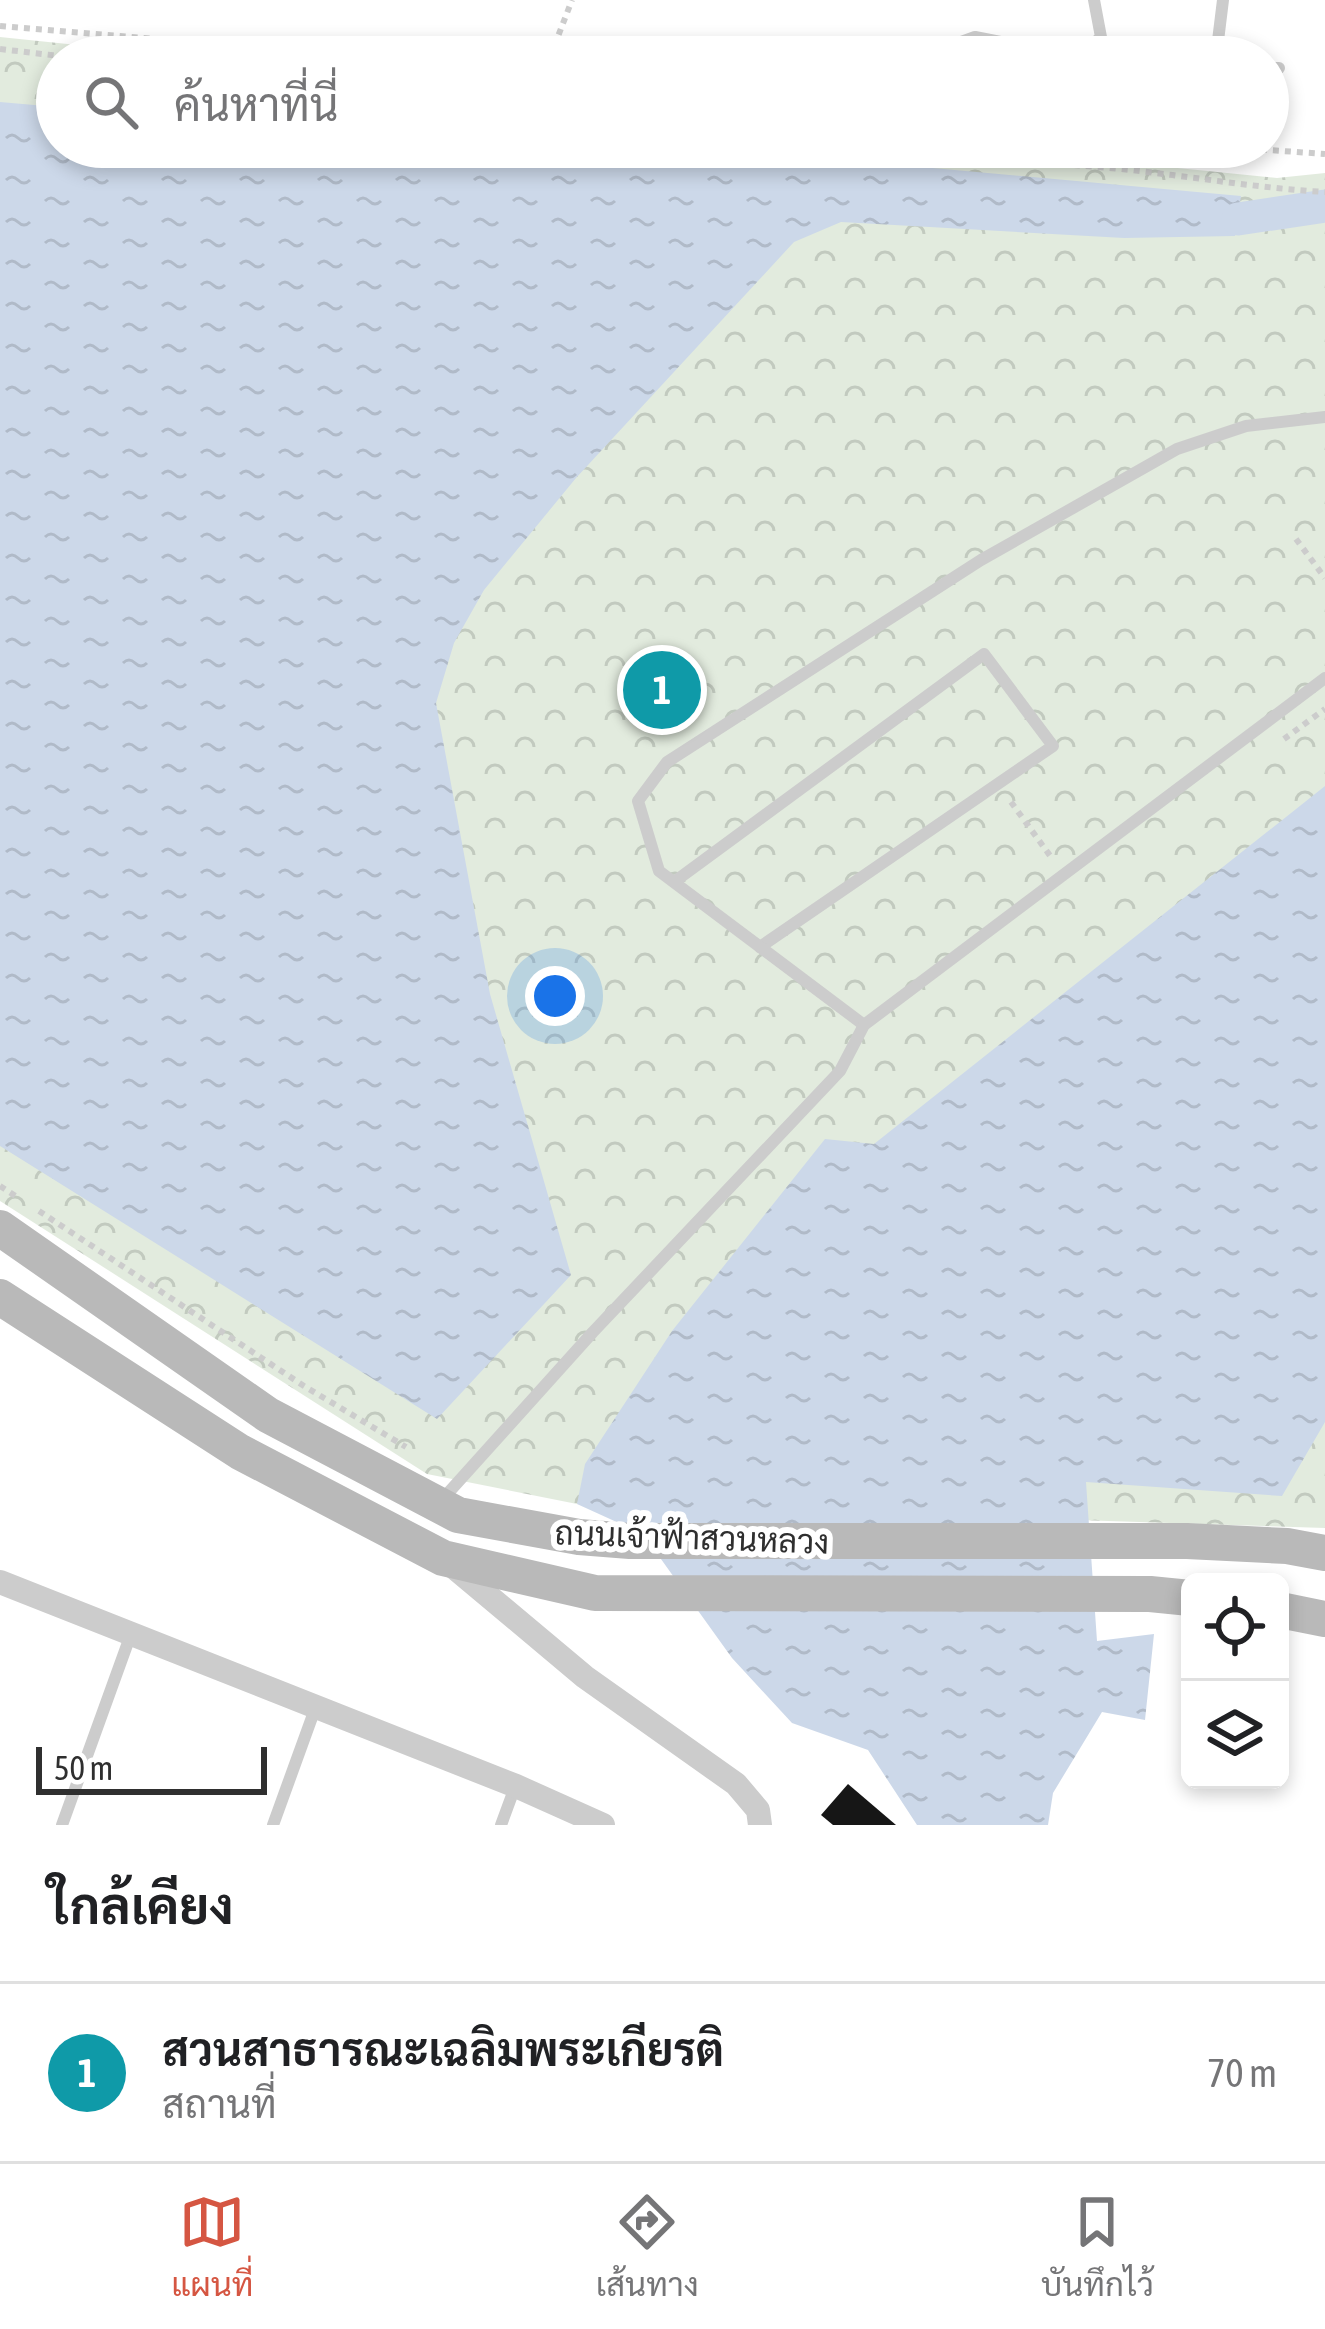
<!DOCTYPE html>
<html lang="th">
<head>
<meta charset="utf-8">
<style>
	:root { --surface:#fff; --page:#f6f6f6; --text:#202124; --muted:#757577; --line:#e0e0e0; --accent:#d55642 }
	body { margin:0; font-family:"Asap Condensed",Sarabun,sans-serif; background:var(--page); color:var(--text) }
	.controls { position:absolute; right:36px; bottom:36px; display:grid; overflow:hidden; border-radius:18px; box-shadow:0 6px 18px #0003 }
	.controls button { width:108px; height:108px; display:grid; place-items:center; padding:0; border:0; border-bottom:3px solid var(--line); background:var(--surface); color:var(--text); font:60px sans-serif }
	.scale { position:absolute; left:36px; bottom:30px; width:231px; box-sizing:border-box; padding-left:12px; border:6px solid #2f2f2f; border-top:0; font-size:33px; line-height:42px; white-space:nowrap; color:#2f2f2f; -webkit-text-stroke:9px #fff; paint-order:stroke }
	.you { position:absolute; left:555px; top:996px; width:42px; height:42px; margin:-30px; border:9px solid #fff; border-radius:50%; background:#1a73e8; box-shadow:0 0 0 18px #1a73e833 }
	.badge { display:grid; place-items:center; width:78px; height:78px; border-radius:50%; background:var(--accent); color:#fff; font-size:39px; font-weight:700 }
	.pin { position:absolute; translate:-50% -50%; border:6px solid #fff; box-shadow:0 3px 12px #0006 }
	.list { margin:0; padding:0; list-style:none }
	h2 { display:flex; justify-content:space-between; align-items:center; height:156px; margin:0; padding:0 48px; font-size:51px }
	h2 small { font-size:39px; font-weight:400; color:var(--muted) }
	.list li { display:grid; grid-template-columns:78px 1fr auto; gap:36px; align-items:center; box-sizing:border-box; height:180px; padding:0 48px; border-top:3px solid var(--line) }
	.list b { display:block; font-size:45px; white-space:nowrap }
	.list p { margin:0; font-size:39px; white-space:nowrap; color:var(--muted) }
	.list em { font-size:39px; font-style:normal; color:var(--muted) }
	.icon { flex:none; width:66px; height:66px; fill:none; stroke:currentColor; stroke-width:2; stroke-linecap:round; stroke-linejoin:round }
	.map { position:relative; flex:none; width:1325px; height:1825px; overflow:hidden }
	.search { position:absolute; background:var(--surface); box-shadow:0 6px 18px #0003; left:36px; right:36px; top:36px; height:132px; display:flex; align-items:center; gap:30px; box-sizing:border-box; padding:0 42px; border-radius:66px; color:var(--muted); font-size:45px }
	.sheet { height:336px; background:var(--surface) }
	nav { display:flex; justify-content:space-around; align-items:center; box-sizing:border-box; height:168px; border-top:3px solid var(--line); background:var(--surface); font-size:33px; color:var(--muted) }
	nav a { display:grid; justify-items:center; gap:6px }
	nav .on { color:var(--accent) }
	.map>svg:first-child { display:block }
	.park { fill:url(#park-crowns) }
	.water { fill:url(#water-ripples) }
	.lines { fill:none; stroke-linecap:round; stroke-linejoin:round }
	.canal { stroke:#ccd8e9; stroke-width:33 }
	.building { fill:#161616 }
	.path { stroke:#ccc; stroke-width:6; stroke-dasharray:6 6; stroke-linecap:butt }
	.service { stroke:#ccc; stroke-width:12 }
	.minor { stroke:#ccc; stroke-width:24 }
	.secondary { stroke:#b9b9b9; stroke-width:36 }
	.labels { text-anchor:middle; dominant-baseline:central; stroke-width:12; stroke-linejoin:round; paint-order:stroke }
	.street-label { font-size:33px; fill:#2f2f2f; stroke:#fff }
</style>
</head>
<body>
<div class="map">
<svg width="1325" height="1825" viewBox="0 0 1325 1825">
	<defs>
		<pattern id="park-crowns" width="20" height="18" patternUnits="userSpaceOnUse" patternTransform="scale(3)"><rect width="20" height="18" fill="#e2ebde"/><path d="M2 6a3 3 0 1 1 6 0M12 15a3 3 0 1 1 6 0" fill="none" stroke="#c2cabf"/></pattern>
		<pattern id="water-ripples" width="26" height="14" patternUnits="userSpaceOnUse" patternTransform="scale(3)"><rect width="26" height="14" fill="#ccd8e9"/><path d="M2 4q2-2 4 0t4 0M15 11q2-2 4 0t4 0" fill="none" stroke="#b0bac8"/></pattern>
	</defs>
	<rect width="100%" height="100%" fill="#fff"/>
	<polygon class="park" points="0,37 193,57 57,57 57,147 970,147 1277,178 1325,173 1325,1528 577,1504 427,1474 0,1201"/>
	<g class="water">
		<polygon points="0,102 57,107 57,147 700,147 1241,196 1235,236 1124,238 841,222 794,242 576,478 484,590 454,643 436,703 490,994 571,1275 437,1419 0,1146"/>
		<polygon points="1325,786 1325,1422 1282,1496 1086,1482 1097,1641 1154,1634 1145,1720 1102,1712 1053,1793 1048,1825 917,1825 868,1750 792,1723 732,1658 643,1534 577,1504 585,1464 672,1331 825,1139 874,1144"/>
	</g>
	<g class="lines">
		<polyline class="canal" points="1238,219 1325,206"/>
	</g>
	<polygon class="building" points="848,1784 896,1825 833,1825 821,1815"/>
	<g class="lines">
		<g class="path">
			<polyline points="0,26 374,57"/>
			<polyline points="0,49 68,57"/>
			<polyline points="550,57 572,0"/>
			<path d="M 907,147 C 978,161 1049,162 1121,169 C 1189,176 1256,188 1325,192"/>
			<polyline points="1225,147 1325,154"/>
			<polyline points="1296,539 1325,578"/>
			<polyline points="1284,739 1325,709"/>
			<polyline points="1011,802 1051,857"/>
			<polyline points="0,1186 17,1197"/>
			<polyline points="39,1211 304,1386 406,1447"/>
		</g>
		<g class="service">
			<polyline points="920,57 975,37 1078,57"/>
			<polyline points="1079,57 1101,37 1094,0"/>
			<polyline points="1216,57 1223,0"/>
			<polyline points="1268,68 1279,68"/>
			<polyline points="674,882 984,654 1053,746 760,947"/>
			<polyline points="864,1025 659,871 638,801 667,762 981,560 1177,449 1246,426 1325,417"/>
			<polyline points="440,1502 593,1332 840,1071 864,1025 1325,678"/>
			<polyline points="62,1825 131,1634"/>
			<polyline points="273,1825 315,1709"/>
			<polyline points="501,1825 515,1787"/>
		</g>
		<g class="minor">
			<polyline points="449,1563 585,1677 736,1784 758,1810 760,1825"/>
			<polyline points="0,1582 516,1786 603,1825"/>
		</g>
		<g class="secondary">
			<polyline points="0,1228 268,1415 458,1515 579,1537 630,1541 1187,1541 1287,1546 1325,1553"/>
			<polyline points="0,1297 240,1452 443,1558 595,1593 1150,1594 1190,1598"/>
			<polyline points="1280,1610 1325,1619"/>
		</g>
	</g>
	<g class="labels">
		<g class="street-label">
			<text transform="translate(692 1537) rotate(2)">ถนนเจ้าฟ้าสวนหลวง</text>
		</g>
	</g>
</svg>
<div class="controls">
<button><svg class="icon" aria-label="locate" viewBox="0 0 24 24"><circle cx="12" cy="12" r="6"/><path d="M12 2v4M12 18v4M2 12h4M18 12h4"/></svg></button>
<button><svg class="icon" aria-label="layers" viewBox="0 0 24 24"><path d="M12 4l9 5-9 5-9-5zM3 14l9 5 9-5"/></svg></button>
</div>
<div class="scale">50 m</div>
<div class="you"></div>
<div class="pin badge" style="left:662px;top:690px;background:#0f9aa8">1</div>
<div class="search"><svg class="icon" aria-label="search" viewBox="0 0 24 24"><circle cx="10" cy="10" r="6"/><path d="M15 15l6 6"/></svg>ค้นหาที่นี่</div>
</div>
<section class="sheet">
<h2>ใกล้เคียง<small></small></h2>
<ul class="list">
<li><span class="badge" style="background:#0f9aa8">1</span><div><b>สวนสาธารณะเฉลิมพระเกียรติ</b><p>สถานที่</p></div><em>70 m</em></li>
</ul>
</section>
<nav>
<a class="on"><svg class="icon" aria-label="map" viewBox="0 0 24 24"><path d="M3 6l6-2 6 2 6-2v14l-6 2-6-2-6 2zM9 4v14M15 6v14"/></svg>แผนที่</a>
<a><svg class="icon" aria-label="directions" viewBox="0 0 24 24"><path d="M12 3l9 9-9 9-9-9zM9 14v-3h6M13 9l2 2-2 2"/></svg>เส้นทาง</a>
<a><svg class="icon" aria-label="saved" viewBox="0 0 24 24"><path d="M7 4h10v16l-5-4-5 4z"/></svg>บันทึกไว้</a>
</nav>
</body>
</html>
